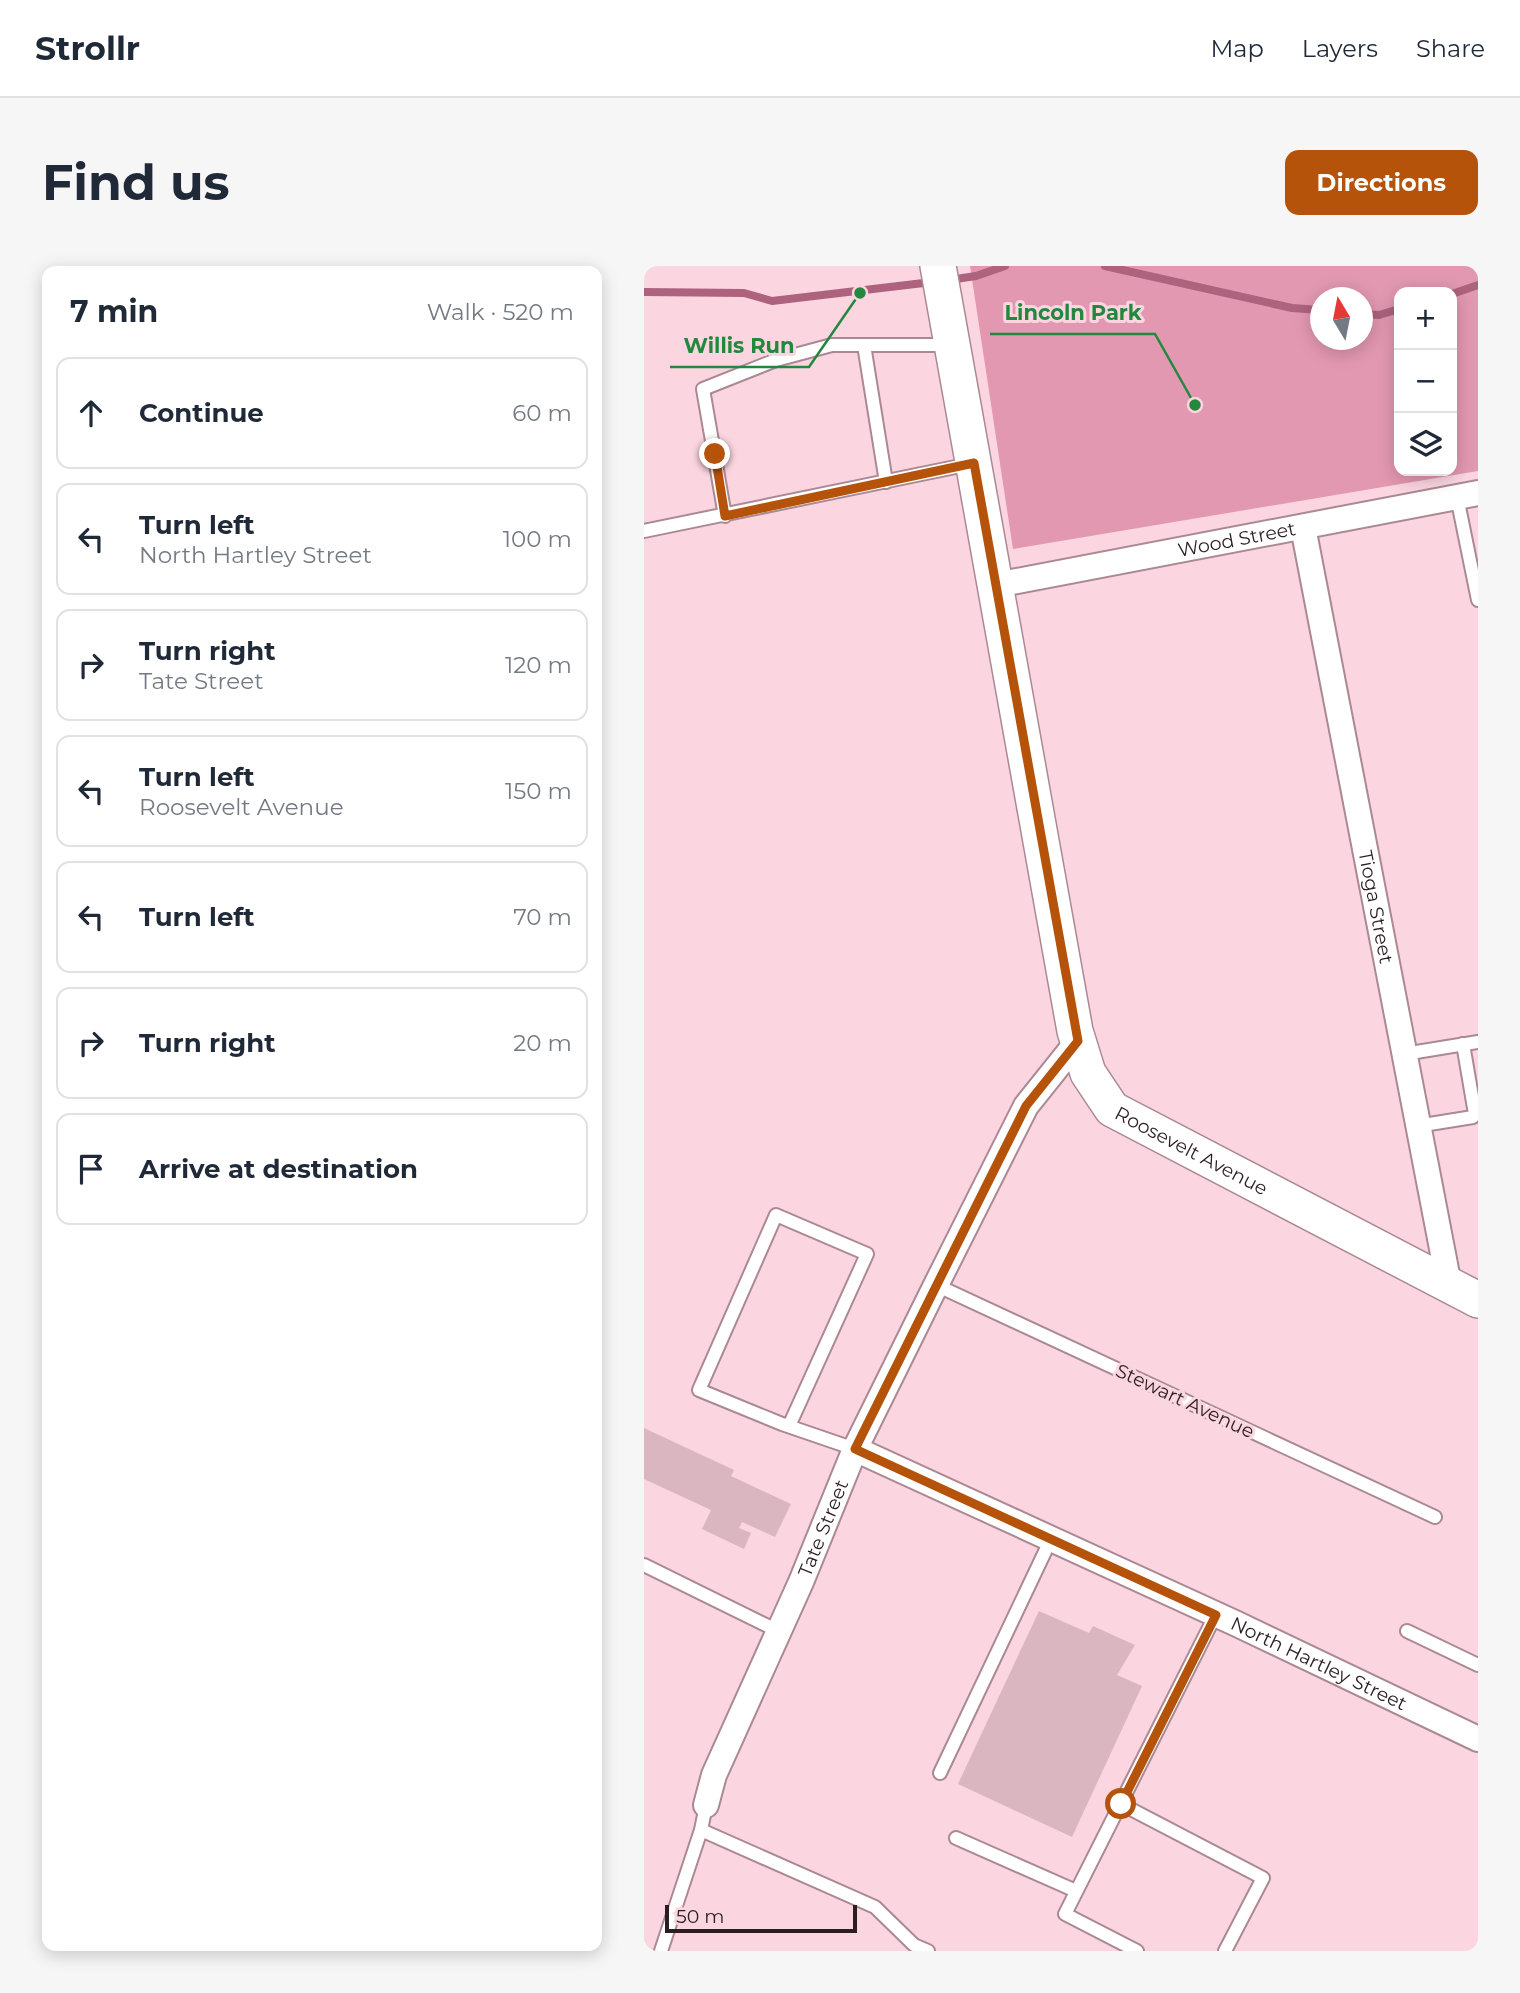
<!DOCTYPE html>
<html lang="en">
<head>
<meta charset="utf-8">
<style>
	:root { --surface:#fff; --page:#f6f6f7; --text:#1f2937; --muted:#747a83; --line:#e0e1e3; --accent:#b45309 }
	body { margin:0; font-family:Montserrat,sans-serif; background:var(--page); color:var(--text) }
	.controls { position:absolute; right:21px; top:21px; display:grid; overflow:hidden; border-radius:14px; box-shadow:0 4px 18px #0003 }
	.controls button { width:63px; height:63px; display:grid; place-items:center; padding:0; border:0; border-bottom:2px solid var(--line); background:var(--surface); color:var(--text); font:35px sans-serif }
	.compass { position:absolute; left:666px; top:21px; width:63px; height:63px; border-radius:50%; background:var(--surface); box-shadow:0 4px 18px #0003; rotate:350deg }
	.scale { position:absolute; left:21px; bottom:18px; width:192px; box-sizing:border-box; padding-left:7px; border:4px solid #2b1e22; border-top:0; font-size:19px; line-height:24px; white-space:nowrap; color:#2b1e22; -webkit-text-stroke:5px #fbd6e1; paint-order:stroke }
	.stop { position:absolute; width:21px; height:21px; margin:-16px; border:5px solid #b45309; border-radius:50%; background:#fff }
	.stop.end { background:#b45309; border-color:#fff; box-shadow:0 2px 7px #0008 }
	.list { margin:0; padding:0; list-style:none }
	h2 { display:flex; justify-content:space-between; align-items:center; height:91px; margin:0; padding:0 28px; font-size:30px }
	h2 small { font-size:23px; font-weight:400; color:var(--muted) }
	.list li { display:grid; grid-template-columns:46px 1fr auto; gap:21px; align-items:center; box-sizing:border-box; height:112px; margin:0 14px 14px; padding:0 14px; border:2px solid var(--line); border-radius:14px }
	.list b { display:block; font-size:26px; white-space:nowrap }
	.list p { margin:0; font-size:23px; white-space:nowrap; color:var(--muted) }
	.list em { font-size:23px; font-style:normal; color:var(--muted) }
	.icon { flex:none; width:38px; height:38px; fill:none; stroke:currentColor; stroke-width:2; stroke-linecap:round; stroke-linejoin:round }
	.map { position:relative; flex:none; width:834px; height:1685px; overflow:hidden; border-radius:14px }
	header { display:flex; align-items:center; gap:42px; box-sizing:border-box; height:98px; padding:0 35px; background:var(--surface); border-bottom:2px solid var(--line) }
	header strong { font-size:33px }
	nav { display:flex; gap:38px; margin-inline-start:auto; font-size:24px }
	.intro { display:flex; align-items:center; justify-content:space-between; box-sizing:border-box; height:168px; padding:0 42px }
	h1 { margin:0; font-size:49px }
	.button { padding:18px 32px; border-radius:14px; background:var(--accent); color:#fff; font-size:24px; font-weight:700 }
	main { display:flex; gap:42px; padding:0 42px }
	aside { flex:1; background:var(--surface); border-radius:14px; box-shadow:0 4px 18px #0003 }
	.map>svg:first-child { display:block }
	.green { fill:#e298b1; fill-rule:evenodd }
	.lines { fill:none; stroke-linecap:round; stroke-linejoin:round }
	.stream { stroke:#ad637e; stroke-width:8 }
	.building { fill:#dab6c1 }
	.service-casing { stroke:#ab8994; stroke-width:16 }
	.minor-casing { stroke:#ab8994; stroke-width:28 }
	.secondary-casing { stroke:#ab8994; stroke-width:38 }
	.service { stroke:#fff; stroke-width:12 }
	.minor { stroke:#fff; stroke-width:24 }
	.secondary { stroke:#fff; stroke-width:35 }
	.route { stroke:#b45309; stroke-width:9 }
	.labels { text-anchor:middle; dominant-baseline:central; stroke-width:6; stroke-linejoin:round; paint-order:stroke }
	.street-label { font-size:19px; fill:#2b1e22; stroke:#fbd6e1 }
	.leader { fill:none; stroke:#23883e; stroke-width:2.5 }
	.callout-dot { fill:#23883e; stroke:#fbd6e1; stroke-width:2.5 }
	.callout-label { font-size:21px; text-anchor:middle; font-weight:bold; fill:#23883e; stroke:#fbd6e1; stroke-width:6; stroke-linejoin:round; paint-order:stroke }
</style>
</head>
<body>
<header>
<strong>Strollr</strong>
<nav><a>Map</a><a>Layers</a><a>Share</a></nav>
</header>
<div class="intro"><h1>Find us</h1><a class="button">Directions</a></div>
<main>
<aside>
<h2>7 min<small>Walk · 520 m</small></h2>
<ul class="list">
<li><svg class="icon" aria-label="ahead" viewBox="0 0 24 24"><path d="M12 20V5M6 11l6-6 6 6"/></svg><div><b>Continue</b></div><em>60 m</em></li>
<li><svg class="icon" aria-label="left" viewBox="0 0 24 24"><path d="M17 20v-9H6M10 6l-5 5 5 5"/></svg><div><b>Turn left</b><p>North Hartley Street</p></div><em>100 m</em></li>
<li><svg class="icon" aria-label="right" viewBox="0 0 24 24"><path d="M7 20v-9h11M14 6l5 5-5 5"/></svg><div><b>Turn right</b><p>Tate Street</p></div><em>120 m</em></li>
<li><svg class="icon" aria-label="left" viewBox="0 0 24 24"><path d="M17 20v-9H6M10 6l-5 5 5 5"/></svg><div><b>Turn left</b><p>Roosevelt Avenue</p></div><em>150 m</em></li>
<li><svg class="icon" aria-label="left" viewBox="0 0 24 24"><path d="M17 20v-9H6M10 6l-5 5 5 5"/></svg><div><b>Turn left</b></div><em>70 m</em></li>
<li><svg class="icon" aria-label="right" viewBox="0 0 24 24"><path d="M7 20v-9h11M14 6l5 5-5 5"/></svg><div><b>Turn right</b></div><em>20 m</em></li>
<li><svg class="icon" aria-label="arrive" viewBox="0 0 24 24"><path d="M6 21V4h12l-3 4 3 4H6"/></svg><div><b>Arrive at destination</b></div></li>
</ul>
</aside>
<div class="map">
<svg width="834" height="1685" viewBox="0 0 834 1685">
	<rect width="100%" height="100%" fill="#fbd6e1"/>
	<path class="green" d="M 326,0 L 834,0 L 834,205 L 369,283 ZM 755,26 L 808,26 L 808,205 L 755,205 ZM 676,32 L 718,32 L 718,74 L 676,74 Z"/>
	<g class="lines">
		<g class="stream">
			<polyline points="461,0 648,42 676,44"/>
			<polyline points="305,14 332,10 361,0"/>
			<polyline points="0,26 100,27 128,35 288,16"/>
			<polyline points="808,28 834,19"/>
			<polyline points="718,48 735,49 755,43"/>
		</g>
	</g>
	<g class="building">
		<polygon points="0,1162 90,1204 87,1210 147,1238 131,1271 98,1256 95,1262 107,1267 100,1283 58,1263 67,1244 0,1213"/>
		<polygon points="395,1345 445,1367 449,1360 491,1379 473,1409 498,1420 428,1571 314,1518"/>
	</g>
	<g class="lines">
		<defs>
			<g id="service">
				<polyline points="220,79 242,216"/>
				<polyline points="813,231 834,334"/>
				<polyline points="81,250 59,123 132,94 188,79 305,79"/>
				<polyline points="0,265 326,198"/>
				<polyline points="760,788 834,776"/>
				<polyline points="773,860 829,851 831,848 819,778"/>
				<polyline points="292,1019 791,1251"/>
				<polyline points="145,1160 223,988 132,949 55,1124 138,1158 211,1183"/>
				<polyline points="0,1299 134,1365"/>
				<polyline points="763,1365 834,1399"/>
				<polyline points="296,1507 407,1273"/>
				<polyline points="477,1538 619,1612 581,1685"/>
				<polyline points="62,1539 57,1564 231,1641 270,1679 284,1685"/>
				<polyline points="312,1572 432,1625"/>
				<polyline points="17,1685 57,1564"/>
				<polyline points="493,1685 421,1648 572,1348"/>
			</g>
			<g id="minor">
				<path id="s1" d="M 659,261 L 805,1019"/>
				<path id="s2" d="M 352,319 L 834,227"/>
				<path id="s3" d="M 211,1183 L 593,1358 L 834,1473"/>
				<path id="s4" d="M 62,1539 L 70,1509 L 157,1316 L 211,1183 L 292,1019 L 382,840 L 434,775"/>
			</g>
			<g id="secondary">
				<path id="s5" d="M 294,0 L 431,765 L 444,807 L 468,843 L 834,1034"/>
			</g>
		</defs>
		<use href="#service" class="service-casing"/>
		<use href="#minor" class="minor-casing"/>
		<use href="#secondary" class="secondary-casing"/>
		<use href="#service" class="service"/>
		<use href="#minor" class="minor"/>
		<use href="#secondary" class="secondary"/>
	</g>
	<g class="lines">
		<polyline class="route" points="71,188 81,250 330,197 434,775 382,840 211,1183 572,1349 477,1538"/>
	</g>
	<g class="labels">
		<g class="street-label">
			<text stroke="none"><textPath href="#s2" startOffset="245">Wood Street</textPath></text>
			<text stroke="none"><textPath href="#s1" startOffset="387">Tioga Street</textPath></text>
			<text stroke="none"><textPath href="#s5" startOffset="954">Roosevelt Avenue</textPath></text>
			<text transform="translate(541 1135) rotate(25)">Stewart Avenue</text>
			<text stroke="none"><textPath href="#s4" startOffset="301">Tate Street</textPath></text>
			<text stroke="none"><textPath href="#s3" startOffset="511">North Hartley Street</textPath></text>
		</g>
	</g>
	<path class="leader" d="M551 139L511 68H346M216 27L165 101H26"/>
	<g class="callout-dot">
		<circle cx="551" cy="139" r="7"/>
		<circle cx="216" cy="27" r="7"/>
	</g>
	<g class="callout-label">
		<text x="429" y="54">Lincoln Park</text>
		<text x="95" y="87">Willis Run</text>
	</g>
</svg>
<div class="controls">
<button>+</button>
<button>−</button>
<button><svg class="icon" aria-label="layers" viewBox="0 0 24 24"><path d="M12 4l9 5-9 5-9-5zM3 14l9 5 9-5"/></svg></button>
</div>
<svg class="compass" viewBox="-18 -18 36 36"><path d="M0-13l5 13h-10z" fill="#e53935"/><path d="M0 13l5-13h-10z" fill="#747a83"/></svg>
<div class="scale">50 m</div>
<div class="stop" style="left:477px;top:1538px"></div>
<div class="stop end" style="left:71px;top:188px"></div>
</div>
</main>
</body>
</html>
